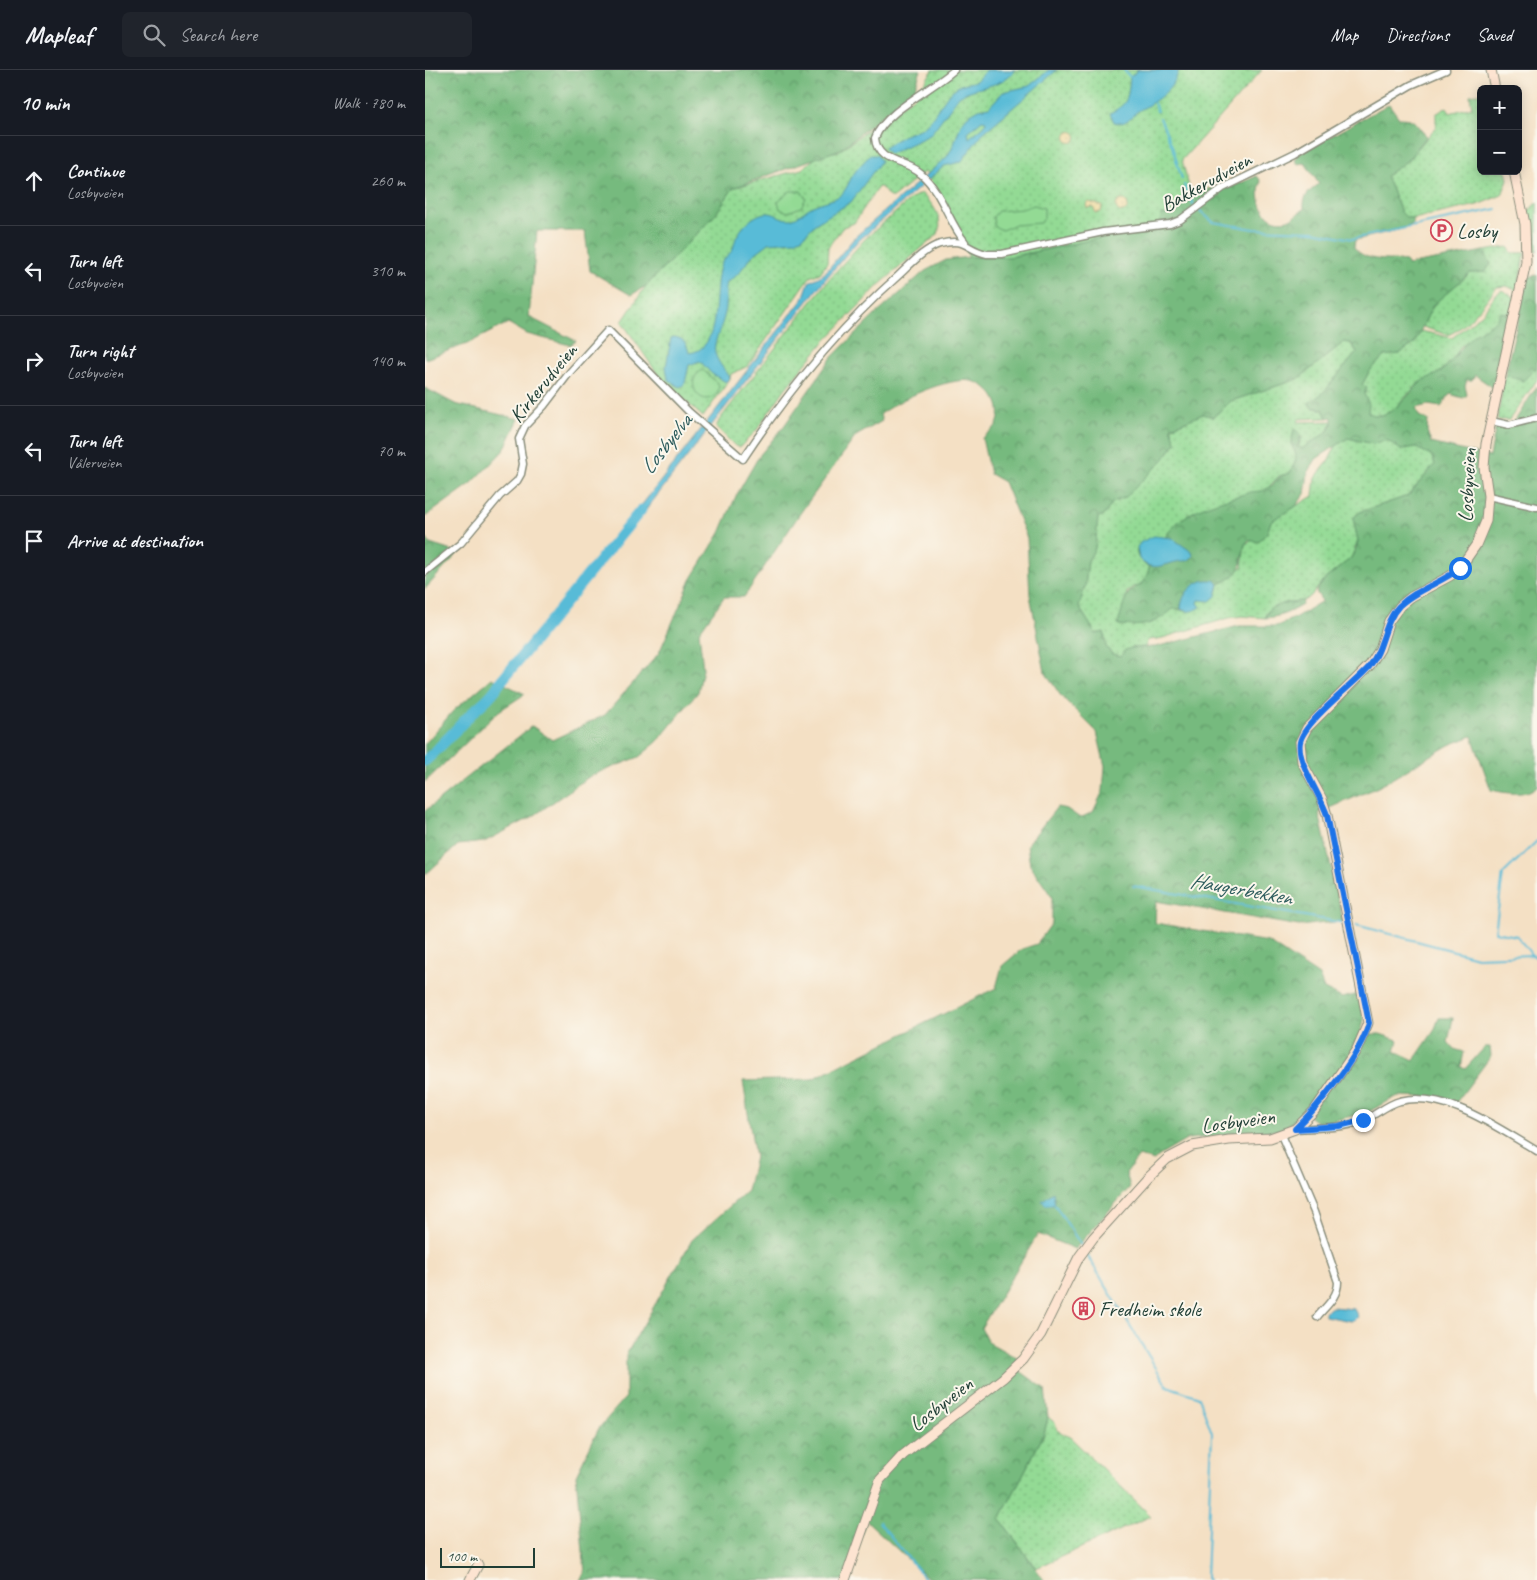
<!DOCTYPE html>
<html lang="en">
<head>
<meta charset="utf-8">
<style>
	:root { --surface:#171b24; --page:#20242c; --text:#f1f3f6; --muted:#9ea1a6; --line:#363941 }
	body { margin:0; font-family:Caveat,sans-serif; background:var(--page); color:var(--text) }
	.controls { position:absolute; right:15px; top:15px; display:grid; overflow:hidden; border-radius:8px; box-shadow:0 2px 12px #0003 }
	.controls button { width:45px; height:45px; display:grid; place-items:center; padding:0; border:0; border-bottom:1px solid var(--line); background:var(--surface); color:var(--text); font:25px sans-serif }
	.scale { position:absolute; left:15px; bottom:12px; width:95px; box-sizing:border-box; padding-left:5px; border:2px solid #1f3d34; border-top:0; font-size:14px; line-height:18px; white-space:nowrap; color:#1f3d34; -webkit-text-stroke:4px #fbf7ec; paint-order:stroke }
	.stop { position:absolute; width:15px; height:15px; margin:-11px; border:4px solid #1a73e8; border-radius:50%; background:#fff }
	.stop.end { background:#1a73e8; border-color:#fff; box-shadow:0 1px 5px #0008 }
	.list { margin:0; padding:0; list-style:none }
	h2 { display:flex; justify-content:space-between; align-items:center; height:65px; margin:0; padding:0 20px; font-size:21px }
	h2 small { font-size:16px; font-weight:400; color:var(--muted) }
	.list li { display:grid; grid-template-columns:32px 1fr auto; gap:15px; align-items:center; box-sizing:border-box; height:90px; padding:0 20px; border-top:1px solid var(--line) }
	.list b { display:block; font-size:19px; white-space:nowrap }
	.list p { margin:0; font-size:16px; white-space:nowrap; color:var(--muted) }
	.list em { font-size:16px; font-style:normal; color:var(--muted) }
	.icon { flex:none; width:28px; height:28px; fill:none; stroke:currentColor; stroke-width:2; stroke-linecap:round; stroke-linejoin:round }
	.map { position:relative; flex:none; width:1112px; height:1510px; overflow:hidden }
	header { display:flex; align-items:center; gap:30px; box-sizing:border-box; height:70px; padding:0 25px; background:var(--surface); border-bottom:1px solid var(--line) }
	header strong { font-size:24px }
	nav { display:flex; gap:28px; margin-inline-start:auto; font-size:18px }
	.search { width:350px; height:45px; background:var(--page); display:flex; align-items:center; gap:12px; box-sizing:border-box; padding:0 18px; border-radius:8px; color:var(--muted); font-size:19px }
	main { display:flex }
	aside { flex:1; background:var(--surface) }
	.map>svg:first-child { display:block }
	.grass { fill:url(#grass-dots); stroke:#598c64 }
	.forest { fill:url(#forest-crowns); stroke:#4a7c59; fill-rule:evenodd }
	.sand { fill:url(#sand-dots); stroke:#868c69 }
	.garden { fill:#93da94; stroke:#598c64 }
	.water { fill:#58bbd7; stroke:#3c7c86; fill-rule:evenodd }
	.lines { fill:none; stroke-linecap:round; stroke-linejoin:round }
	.stream { stroke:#58bbd7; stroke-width:2 }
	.river { stroke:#58bbd7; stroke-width:11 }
	.street-casing { stroke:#8a8e7c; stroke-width:9 }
	.secondary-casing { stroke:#8a8e7c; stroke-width:11 }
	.street { stroke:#fff; stroke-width:6 }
	.secondary { stroke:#fde4d1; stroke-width:9 }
	.route { stroke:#1a73e8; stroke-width:6 }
	.labels { text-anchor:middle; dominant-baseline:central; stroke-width:4; stroke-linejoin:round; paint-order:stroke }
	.street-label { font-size:21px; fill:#1f3d34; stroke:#fbf7ec }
	.poi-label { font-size:21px; fill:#1f3d34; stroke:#fbf7ec; text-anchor:start }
	.water-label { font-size:22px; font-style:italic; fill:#2d5c5d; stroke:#fbf7ec }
</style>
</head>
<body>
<header>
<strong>Mapleaf</strong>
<div class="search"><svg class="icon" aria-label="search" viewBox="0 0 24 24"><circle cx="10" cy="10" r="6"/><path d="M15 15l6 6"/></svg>Search here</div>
<nav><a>Map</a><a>Directions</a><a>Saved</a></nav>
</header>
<main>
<aside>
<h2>10 min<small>Walk · 780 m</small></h2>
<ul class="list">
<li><svg class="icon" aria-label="ahead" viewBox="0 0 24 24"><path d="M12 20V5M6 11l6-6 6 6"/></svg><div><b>Continue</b><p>Losbyveien</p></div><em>260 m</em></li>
<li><svg class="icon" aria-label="left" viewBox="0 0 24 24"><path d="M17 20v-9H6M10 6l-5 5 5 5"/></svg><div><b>Turn left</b><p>Losbyveien</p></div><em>310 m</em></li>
<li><svg class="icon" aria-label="right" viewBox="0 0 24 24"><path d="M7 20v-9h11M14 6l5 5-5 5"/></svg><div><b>Turn right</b><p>Losbyveien</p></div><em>140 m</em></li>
<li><svg class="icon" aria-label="left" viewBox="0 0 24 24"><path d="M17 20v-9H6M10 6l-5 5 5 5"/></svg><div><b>Turn left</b><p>Vålerveien</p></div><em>70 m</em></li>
<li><svg class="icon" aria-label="arrive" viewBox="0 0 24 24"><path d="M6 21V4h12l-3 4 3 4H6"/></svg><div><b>Arrive at destination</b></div></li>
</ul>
</aside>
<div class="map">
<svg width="1112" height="1510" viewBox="0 0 1112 1510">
	<defs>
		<pattern id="grass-dots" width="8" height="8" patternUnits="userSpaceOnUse" patternTransform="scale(1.25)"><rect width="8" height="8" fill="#93da94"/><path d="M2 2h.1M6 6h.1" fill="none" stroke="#7ebc80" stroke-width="1.8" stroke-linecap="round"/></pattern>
		<pattern id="forest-crowns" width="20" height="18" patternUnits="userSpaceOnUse" patternTransform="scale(1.25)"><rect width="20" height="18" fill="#76ba7e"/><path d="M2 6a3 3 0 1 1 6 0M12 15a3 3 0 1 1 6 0" fill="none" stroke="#609868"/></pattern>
		<pattern id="sand-dots" width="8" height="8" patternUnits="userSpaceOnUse" patternTransform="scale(1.25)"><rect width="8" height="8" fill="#eeda9e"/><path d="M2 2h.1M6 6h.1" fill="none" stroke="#ccbc89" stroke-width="1.8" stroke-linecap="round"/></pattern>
	</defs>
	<rect width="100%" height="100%" fill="#fbf7ec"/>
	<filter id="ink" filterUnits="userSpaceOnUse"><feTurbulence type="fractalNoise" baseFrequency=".02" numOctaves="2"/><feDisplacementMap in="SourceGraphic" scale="10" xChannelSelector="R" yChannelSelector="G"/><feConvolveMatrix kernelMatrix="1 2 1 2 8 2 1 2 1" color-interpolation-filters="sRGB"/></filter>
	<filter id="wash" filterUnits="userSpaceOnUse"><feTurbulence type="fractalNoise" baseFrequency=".0096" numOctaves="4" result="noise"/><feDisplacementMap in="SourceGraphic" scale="20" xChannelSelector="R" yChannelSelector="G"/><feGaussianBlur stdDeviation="1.12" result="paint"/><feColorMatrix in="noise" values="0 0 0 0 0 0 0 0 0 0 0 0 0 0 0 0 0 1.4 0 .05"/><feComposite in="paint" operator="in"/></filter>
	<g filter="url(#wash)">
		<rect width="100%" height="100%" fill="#f4e0c4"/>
		<g class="grass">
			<polygon points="508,0 837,0 757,90 766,124 755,132 754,139 742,145 734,159 684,166 585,187 544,187 500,101 469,127 464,127 456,117 453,117 429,153 418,157 403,177 402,193 395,203 385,207 323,296 306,304 305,309 278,347 236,309 197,252 221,216 290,145 308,118 377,99 394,85 414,81 491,25"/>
			<polygon points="1056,23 1056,101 1081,101 1083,109 1077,125 1052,135 988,149 981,147 976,142 961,106 983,90 1011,57 1011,44 1022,37 1025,43 1047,37 1045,25"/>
			<path d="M 496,123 C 508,134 519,148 513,164 L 454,215 L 398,273 L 360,319 L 331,361 L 315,377 L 310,376 L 291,357 L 295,349 L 404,209 L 440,169 L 487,128 Z"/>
			<polygon points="1112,132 1112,181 1111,181 1107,176 1102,143"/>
			<path d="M 1083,177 L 1087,183 L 1100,183 L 1092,221 L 1082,216 L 1072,217 C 1056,235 1046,255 1023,265 L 998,257 C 1001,250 1004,241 1009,235 C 1018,222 1034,215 1045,203 L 1060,202 L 1066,194 L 1059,181 Z"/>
			<polygon points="1077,220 1090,228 1086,244 1078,242 1071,251 1053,262 1035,277 1028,290 1014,303 995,312 970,338 959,345 947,345 943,342 939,324 941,321 937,315 944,302 959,286 974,284 989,274 996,261 1027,268 1058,243 1070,225"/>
			<path d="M 919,272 L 925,273 L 932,282 L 898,323 L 884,333 L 886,337 L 898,340 L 902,348 L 874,349 L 873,352 L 908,351 L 902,362 L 881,378 L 877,379 L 873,377 L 877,367 L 869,379 L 871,381 L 872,388 L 865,403 L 854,406 L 840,421 L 800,430 L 761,446 L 719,494 L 724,497 L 723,504 L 715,516 L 708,517 L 702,522 L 694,555 C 719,557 729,555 748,538 L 759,541 L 775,537 L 773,533 L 774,530 L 782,529 L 793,520 L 794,514 L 801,511 L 817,497 L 820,474 L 842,463 L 846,451 L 888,426 L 890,408 L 903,392 L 911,376 L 923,368 L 948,374 L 962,370 L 976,380 L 989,377 L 1006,385 L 1010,394 L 983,426 L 935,442 L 928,448 L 933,471 L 926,488 L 899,510 L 885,527 L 878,531 L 863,532 L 841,543 L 840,548 L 817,546 L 804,548 L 734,569 L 723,570 L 720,577 L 706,578 L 697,586 L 687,584 L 681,577 L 679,562 L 671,564 L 654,537 L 660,516 L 663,491 L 670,478 L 673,447 L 679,445 L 688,432 L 701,427 L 737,391 L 751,372 L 746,357 L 778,344 L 788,347 L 806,331 L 873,309 Z"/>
			<polygon points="1112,297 1112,310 1084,350 1072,350 1080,305 1098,311"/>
			<polygon points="623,1347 630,1353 632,1360 646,1368 726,1446 611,1498 575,1449 619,1364"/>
		</g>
		<g class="forest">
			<polygon points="0,0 496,0 489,20 416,79 308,118 290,145 221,216 206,225 165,201 160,161 112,161 104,247 151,271 145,275 102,264 83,253 42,274 0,289"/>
			<path d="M 964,34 L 974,48 C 993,48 990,56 1002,66 L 983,90 L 961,106 L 976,142 L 981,147 L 988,149 L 988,154 L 977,159 L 930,170 L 929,177 C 940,193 964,189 981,191 L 982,195 L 1059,181 L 1066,194 L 1060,202 L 1045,203 L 1008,235 L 989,274 L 974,284 L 959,286 L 944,302 L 937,315 L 942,318 L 939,324 L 944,334 L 943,342 C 947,345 953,346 958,345 C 971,341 984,324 994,314 C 999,308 1008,307 1014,303 C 1028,293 1035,277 1047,266 C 1057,258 1072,254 1075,242 L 1086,244 L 1070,319 L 1050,305 L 1047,310 L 1042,310 L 1040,316 L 1042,325 L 1038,328 L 1025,324 L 1016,337 L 1003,335 L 991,338 L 994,346 L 1003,350 L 1002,361 L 1006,373 L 1065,387 L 1071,355 L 1086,357 L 1112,316 L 1112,716 C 1101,727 1081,723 1066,720 L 1047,666 L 1024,675 L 953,717 L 894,743 L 918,851 L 874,856 L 731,831 L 730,853 L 843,872 L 894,906 L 899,919 L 917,928 L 934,924 L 939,949 L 936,964 L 955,964 L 973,970 L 970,981 L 989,990 L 1009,961 L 1014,948 L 1028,948 L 1023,972 L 1029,979 L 1039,982 L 1036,997 L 1040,999 L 1060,977 L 1065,977 L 1066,986 L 1030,1034 L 1002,1027 L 973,1026 L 943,1042 L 894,1054 L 881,1044 L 855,1060 L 763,1069 L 734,1086 L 729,1091 L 714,1086 L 701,1103 L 705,1117 L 650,1179 L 613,1164 L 556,1258 L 563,1272 L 592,1288 L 595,1301 L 620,1319 L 623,1347 L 619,1364 L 575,1449 L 619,1510 L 505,1510 L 441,1450 L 420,1510 L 155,1510 L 160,1503 L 151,1405 L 174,1358 L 201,1327 L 201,1285 L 267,1170 L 322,1121 L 330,1087 L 318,1011 L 387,1009 L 571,918 L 577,896 L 597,879 L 612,874 L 627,853 L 627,827 L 605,795 L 602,775 L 632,737 L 642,739 L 655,748 L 668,742 L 678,721 L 680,696 L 672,662 L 636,626 L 620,602 L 605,525 L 602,468 L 579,412 L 565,404 L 557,368 C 562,364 571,358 573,352 C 579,334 565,315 547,311 C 526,306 470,330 455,345 L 457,351 L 431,366 L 376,442 L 319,527 L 299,527 L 274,562 L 278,599 L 273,622 L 232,672 L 214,687 L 165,706 L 107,747 L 59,772 L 33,775 L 0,805 L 0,741 L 107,656 L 127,670 L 180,645 L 234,583 L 266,510 L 295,463 L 311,426 L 334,386 L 359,356 L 407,287 L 449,246 L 500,201 L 521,190 L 544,187 L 585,187 L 684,166 L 734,159 L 736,144 L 742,145 L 753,139 L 755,132 L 766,124 L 801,114 L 804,118 L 832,106 L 836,111 C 830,129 839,156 863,150 C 868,148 875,142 879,139 C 878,125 884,122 894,114 L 880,93 L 873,94 L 870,90 L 875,83 ZM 919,272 L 926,273 L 932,282 L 898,323 L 884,333 L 886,337 L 898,339 L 902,348 L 907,347 L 907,355 L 902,362 L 877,379 L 873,376 L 876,364 L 869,359 L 866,374 C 873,387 872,389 865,403 C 846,408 854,413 841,419 C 837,422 831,421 826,422 C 797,431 757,438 740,468 C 718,465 698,482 724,497 L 723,504 L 715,516 C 699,518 698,540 693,553 L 694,555 C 719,557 729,555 748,539 L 756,539 L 756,534 L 789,510 L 794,514 C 820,503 814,497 820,474 L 824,470 L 833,472 L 842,463 L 846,451 L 870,437 L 880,424 L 883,403 L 891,389 L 923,368 L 948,374 L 962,370 L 976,380 L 989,377 L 1006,385 L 1010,394 L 983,426 L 935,442 L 928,448 L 933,471 L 931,479 L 926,488 L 899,510 L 891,522 L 897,531 L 871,547 L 852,556 L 814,556 L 730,577 L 706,578 L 700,580 L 696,586 L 687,584 L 681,577 L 679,562 L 671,564 L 654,537 L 660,516 L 663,491 L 670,478 L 673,447 L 679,445 L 688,432 L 701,427 L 737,391 L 751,372 L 746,357 L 778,344 L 788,347 L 806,331 L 873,309 Z"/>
			<polygon points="1112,205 1112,297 1098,311 1080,305 1103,207"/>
			<polygon points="0,318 30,334 94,349 79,380 47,413 0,447"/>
			<polygon points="0,466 5,474 33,483 0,519"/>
			<path d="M 878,531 L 877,535 C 864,543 854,547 840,548 L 845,538 L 863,532 Z"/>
			<polygon points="67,608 100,624 74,641 0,712 0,674 28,641"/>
		</g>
		<g class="sand">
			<circle cx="646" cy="67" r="5.5"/>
			<circle cx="697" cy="136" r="6"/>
			<polygon points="664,132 677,136 676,142 671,143 668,137 662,138 661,135"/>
		</g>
		<g class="garden">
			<polygon points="365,121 376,121 381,128 376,137 363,142 355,139 353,131"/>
			<polygon points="609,135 619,138 619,148 615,153 589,155 577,160 569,156 568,147 573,141 597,139"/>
			<path d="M 278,300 L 294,315 L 293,322 C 277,343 256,310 278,300 Z"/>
		</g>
		<g class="water">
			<path d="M 561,0 L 590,0 C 575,19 552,15 534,26 L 505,65 L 464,84 L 459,78 L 477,66 L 497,58 L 504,52 L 524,23 L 535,15 L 551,11 Z"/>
			<path d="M 624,0 L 632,0 L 557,64 L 536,92 L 519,96 L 430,174 L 393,218 L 210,454 L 205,450 L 378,229 L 384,212 L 399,204 L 430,167 L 521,88 L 528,77 L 536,54 L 542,46 L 554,39 L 564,37 L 578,22 L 604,16 ZM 557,50 L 561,51 L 559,56 L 544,68 L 543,62 Z"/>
			<path d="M 713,0 L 754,0 C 749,20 731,31 715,40 C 704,46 703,56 689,52 L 685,43 C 704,34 703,27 705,7 Z"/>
			<path d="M 445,85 L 452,85 L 456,91 L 426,132 L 390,154 L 378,167 L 370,171 L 344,173 L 327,186 L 312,205 L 302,212 C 299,222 303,233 300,243 C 292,276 279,276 305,307 L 301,312 L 287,304 L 275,291 L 264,295 L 260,313 L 257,316 L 254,317 L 243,309 L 241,297 L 246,268 L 249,267 C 259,268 262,274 264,283 C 298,280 287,221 295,197 C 297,189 304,186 308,179 C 309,175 310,171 311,168 C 316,157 331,142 343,143 C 351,143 357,150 365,149 C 375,147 379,140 388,136 C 396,132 405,131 413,127 C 421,122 423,113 428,105 C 432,98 440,91 445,85 Z"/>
			<path d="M 729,466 L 747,468 L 767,482 L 768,486 L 763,491 C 745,489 730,506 714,489 L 712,477 L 716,472 Z"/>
			<path d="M 781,510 L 789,510 L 794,514 L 791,526 L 785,531 L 774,530 L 773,533 L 776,537 C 769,541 763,543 756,539 C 756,525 768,512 781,510 Z"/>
			<polygon points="628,1122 630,1135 621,1135 617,1131"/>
			<polygon points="907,1237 929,1239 933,1247 926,1251 900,1246 900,1242"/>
		</g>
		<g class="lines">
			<g class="stream">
				<polyline points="699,0 705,7"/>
				<polyline points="729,33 732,41"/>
				<polyline points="735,48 747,76 757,109"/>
				<polyline points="759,115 769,136"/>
				<polyline points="773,139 788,152 829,159 888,161 927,169 1072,139"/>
				<polyline points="708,816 919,853"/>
				<polyline points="931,855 1052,887 1107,885 1112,888"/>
				<polyline points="1106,884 1092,866 1070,862 1078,804 1112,771"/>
				<polyline points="630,1135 656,1175"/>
				<polyline points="662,1185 742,1316 774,1327 787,1363 781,1508 783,1510"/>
				<polyline points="454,1452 501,1510"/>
			</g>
			<path class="river" d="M 0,691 C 17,676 31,659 47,643 C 57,633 67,627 74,614 L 216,440"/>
		</g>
	</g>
	<g filter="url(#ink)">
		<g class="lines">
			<defs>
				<g id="street">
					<path d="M 529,0 C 508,19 460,41 450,68 C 452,94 482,91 496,104 C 517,122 523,151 540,172"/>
					<polyline points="1066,351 1084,355 1112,348"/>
					<polyline points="1063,426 1112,437"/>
					<path d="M 0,502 L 36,473 L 75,426 L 92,411 L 96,404 L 98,394 L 94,369 L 100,356 L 119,336 L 145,302 L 183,260 L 264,342 L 318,389 C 363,321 412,260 473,206 C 485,195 499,179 515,174 C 542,167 541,180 562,184 C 567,184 572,184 577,184 L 678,162 L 745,154 L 755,150 L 798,118 L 870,83 L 986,15 L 1021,0"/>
					<path d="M 870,1059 C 891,1057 915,1059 934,1052 C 949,1047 960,1035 975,1031 C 1021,1020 1074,1059 1112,1081"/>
					<path d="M 856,1065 L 889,1142 L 913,1212 C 913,1227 901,1236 892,1247"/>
				</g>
				<g id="secondary">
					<polyline points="1066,0 1070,19"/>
					<polyline points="45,1510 53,1495"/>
					<polyline points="420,1510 455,1410 478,1385 578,1308 598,1289 616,1264 654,1187 668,1168 723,1107 742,1089 767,1076 804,1070 845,1068 870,1059 889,1041 932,979 943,953 902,745 897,729 877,692 875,672 882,658 945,595 955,579 964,551 975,536 986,527 1025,506 1035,498 1051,475 1061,451 1063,426 1059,397 1061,374 1101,192 1100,154 1089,101"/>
				</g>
			</defs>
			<use href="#street" class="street-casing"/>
			<use href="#secondary" class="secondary-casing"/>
			<use href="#street" class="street"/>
			<use href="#secondary" class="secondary"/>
		</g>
	</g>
	<g class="lines" filter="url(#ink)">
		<path class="route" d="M 938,1050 L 914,1056 L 870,1059 C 893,1037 936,984 944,953 L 902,745 C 896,726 871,691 875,672 C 879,652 929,614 944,597 C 959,579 958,553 974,536 C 991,519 1017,513 1035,498"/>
	</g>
	<defs>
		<symbol id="parking-ring" viewBox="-11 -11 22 22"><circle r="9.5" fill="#fbf7ec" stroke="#d1495b" stroke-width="1.5"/><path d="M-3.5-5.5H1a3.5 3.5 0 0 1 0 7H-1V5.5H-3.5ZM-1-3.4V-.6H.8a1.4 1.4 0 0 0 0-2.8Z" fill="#d1495b"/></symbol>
		<symbol id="building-ring" viewBox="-11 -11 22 22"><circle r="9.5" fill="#fbf7ec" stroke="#d1495b" stroke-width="1.5"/><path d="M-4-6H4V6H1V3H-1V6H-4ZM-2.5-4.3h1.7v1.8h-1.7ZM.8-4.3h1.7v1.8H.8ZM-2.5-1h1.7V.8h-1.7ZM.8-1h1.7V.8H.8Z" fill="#d1495b"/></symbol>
	</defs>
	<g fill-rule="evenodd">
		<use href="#parking-ring" x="1004" y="148" width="25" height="25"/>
		<use href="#building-ring" x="646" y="1226" width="25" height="25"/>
	</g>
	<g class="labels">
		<g class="street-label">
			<text transform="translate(781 112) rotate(-29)">Bakkerudveien</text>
			<text transform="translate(118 313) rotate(-51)">Kirkerudveien</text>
			<text transform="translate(1042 415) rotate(-87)">Losbyveien</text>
			<text transform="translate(813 1051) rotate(-8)">Losbyveien</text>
			<text transform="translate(516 1334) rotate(-38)">Losbyveien</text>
		</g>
		<g class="poi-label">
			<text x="1032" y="161">Losby</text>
			<text x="674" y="1239">Fredheim skole</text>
		</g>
		<g class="water-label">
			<text transform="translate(241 374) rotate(-52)">Losbyelva</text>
			<text transform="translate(816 819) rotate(10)">Haugerbekken</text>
		</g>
	</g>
</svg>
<div class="controls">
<button>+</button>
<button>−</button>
</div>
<div class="scale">100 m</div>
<div class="stop" style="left:1035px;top:498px"></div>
<div class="stop end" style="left:938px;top:1050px"></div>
</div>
</main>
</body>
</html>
